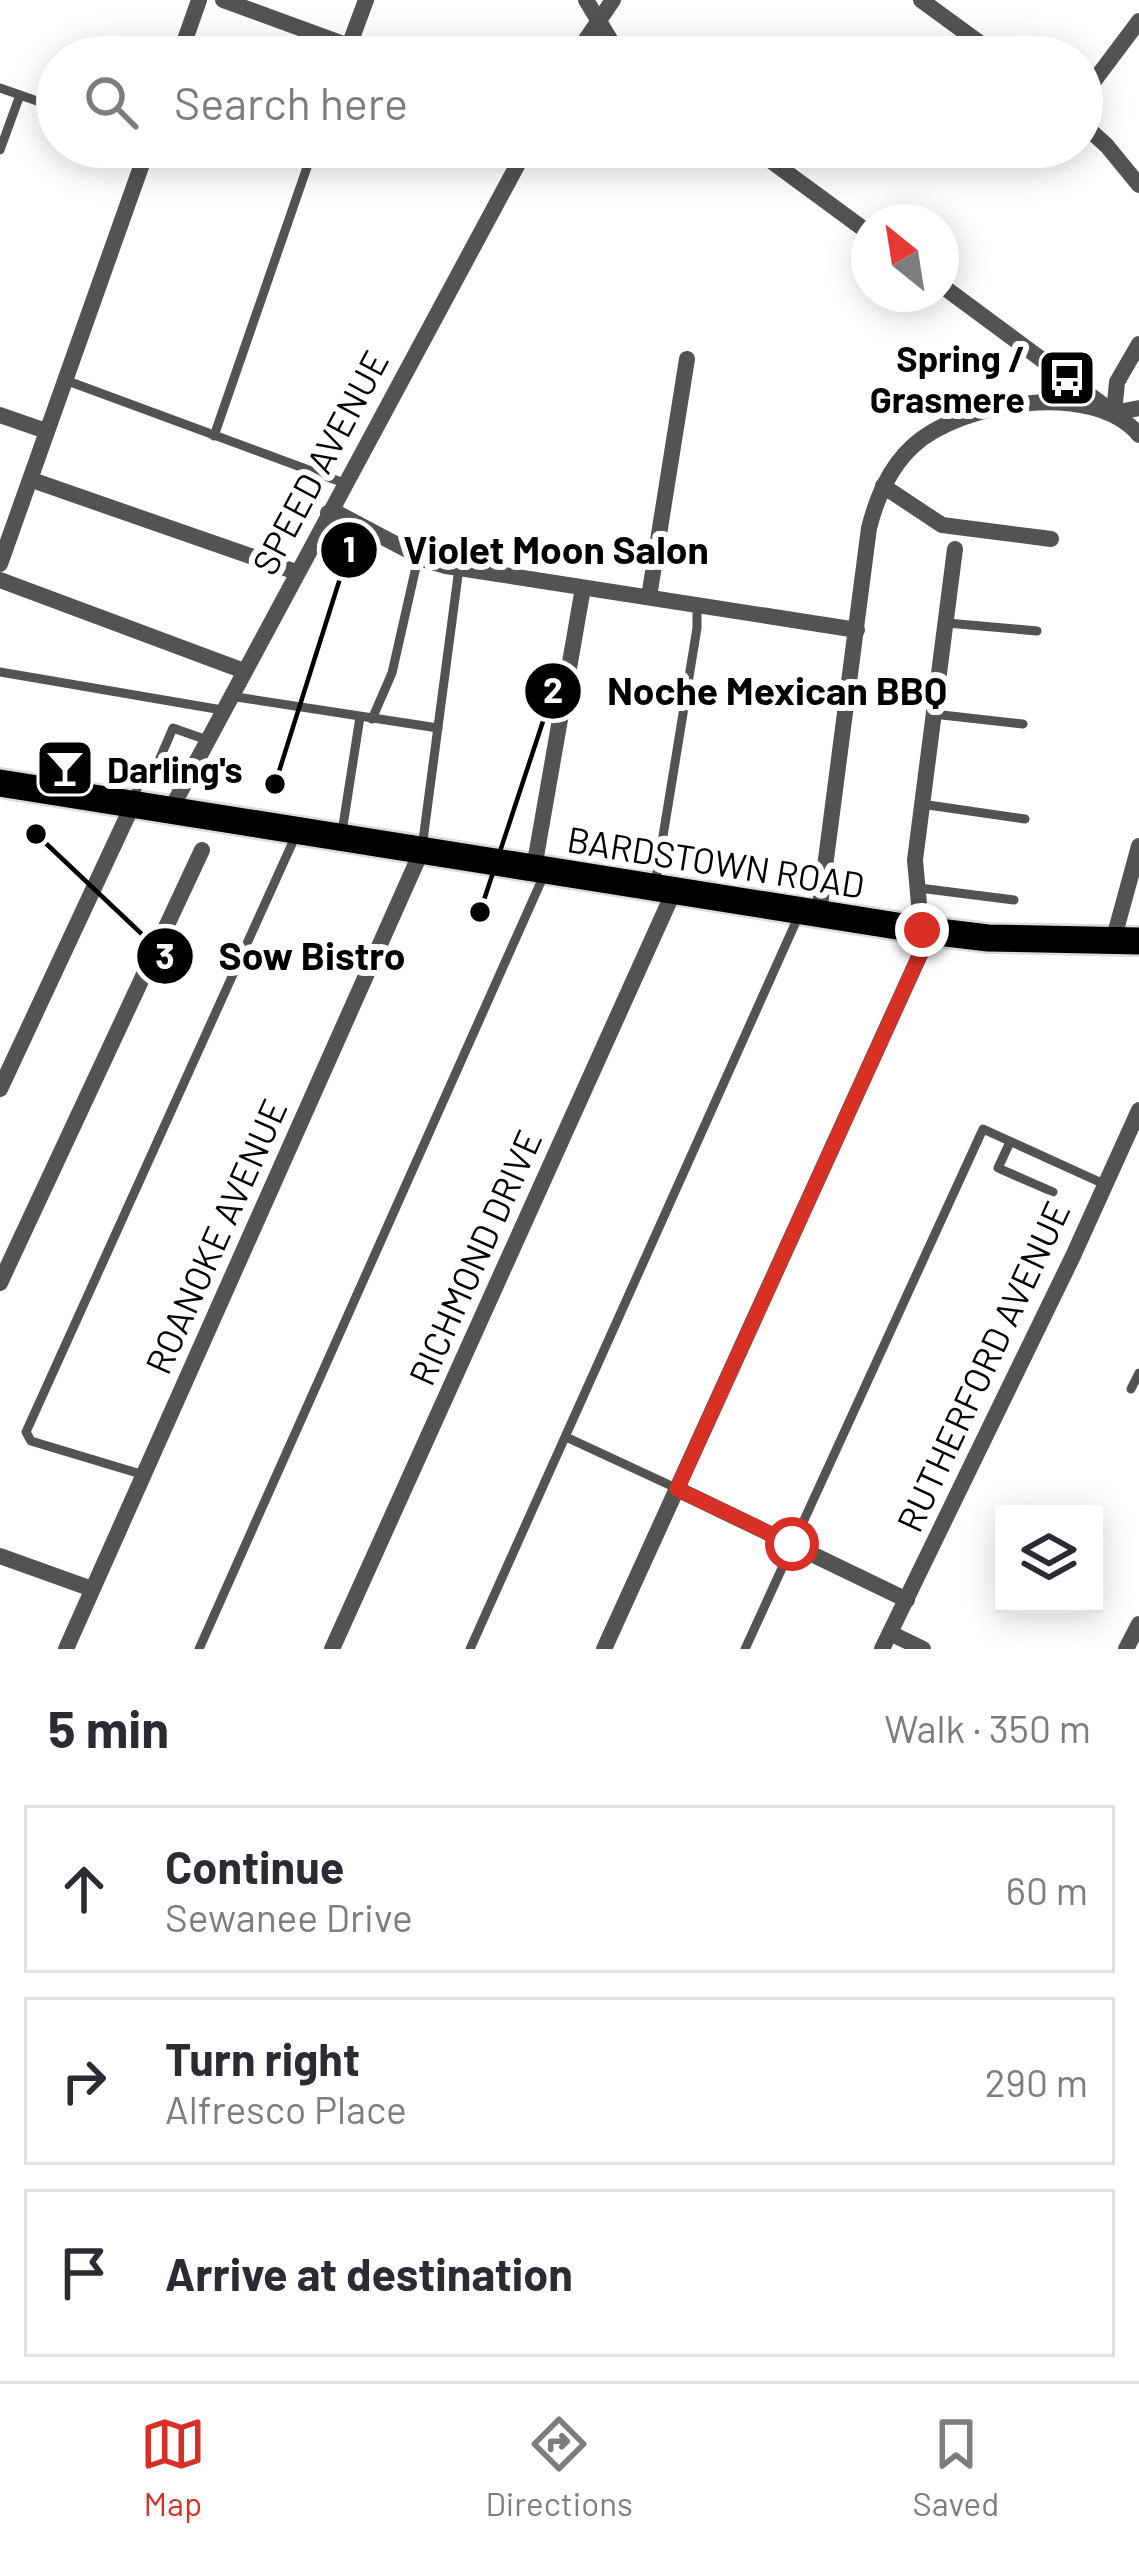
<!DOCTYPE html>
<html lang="en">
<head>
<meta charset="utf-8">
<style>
	:root { --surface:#fff; --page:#f2f2f3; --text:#2b2b33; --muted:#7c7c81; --line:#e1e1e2; --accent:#d93025 }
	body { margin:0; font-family:Barlow,sans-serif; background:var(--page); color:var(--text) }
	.controls { position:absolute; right:36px; bottom:36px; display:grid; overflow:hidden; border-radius:0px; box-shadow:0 6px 30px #0003 }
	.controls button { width:108px; height:108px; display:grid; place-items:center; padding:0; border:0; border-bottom:3px solid var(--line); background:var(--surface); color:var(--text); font:60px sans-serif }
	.compass { position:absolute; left:851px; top:204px; width:108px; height:108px; border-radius:50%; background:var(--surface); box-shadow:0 6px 30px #0003; rotate:330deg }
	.stop { position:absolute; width:36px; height:36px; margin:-27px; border:9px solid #d93025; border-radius:50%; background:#fff }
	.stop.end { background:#d93025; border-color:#fff; box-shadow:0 3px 12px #0008 }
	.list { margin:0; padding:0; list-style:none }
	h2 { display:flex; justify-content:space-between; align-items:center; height:156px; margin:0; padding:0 48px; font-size:51px }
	h2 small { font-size:39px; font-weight:400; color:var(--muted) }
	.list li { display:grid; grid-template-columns:78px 1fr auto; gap:36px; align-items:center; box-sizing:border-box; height:168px; margin:0 24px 24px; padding:0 24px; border:3px solid var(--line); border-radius:0px }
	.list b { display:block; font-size:45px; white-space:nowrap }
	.list p { margin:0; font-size:39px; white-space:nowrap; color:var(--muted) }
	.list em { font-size:39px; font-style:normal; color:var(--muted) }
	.icon { flex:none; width:66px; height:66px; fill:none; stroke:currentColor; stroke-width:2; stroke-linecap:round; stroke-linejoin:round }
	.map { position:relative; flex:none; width:1139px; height:1649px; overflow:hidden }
	.search { position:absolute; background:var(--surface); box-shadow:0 6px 30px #0003; left:36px; right:36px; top:36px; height:132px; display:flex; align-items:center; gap:30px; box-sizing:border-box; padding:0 42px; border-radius:66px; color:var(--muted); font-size:45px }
	.sheet { height:732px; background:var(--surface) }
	nav { display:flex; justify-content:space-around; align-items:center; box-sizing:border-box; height:168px; border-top:3px solid var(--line); background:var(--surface); font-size:33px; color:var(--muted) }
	nav a { display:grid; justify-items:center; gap:6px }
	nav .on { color:var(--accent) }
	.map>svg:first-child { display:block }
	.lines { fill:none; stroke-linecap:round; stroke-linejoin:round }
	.primary-casing { stroke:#dbdbdb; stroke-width:32 }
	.service { stroke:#535353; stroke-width:9 }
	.minor { stroke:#535353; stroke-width:16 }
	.primary { stroke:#000; stroke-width:27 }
	.route { stroke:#d93025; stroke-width:15 }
	.labels { text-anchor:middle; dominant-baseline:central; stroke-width:12; stroke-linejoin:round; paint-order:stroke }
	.poi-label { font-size:36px; font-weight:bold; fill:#000; stroke:#fff; text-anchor:end }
	.street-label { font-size:36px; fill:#000; stroke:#fff }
	.leader { fill:none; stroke:#000; stroke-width:4.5 }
	.callout-dot { fill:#000; stroke:#fff; stroke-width:4.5 }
	.mark-label { font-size:36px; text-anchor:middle; font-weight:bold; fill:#fff }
	.callout-label { font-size:39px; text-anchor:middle; font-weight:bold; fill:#000; stroke:#fff; stroke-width:12; stroke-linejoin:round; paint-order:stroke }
</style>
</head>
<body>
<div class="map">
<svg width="1139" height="1649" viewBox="0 0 1139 1649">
	<rect width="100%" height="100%" fill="#fff"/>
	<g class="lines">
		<defs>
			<polyline id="primary" points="0,783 922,930 988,938 1139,941"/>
		</defs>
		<use href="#primary" class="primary-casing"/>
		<g class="service">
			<polyline points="0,88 57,108"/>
			<polyline points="0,150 20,95"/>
			<polyline points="65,380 344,483"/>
			<polyline points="214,436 314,147"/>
			<polyline points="947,623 1037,631"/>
			<polyline points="0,672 222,710"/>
			<polyline points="230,696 438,728"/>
			<polyline points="933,714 1023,724"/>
			<polyline points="372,719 392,673 418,558"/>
			<polyline points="134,802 141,771 157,765 173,728 207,740"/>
			<polyline points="921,804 1025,819"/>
			<polyline points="342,832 360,717"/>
			<polyline points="422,848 459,568"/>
			<polyline points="655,885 697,628 697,606"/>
			<polyline points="919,888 1014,900"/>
			<polyline points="1010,1142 998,1168 1053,1192"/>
			<polyline points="1131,1389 1139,1373"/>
			<polyline points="566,1437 676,1488"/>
			<polyline points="144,1475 31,1441 26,1432 296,835"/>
			<polyline points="199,1649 544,875"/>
			<polyline points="470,1649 799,915"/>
			<polyline points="745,1649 983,1129 1104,1184"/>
		</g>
		<g class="minor">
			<polyline points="223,0 379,57"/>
			<polyline points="586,0 614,46 629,57"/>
			<polyline points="921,0 999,57"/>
			<polyline points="349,46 366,0"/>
			<polyline points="179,57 199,0"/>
			<polyline points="574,57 613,0"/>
			<polyline points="1082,97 1139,21"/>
			<polyline points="1082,123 1107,146 1139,185"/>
			<polyline points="752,147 869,233"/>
			<polyline points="941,285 1114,413 1139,408"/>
			<polyline points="1114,413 1117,382 1139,344"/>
			<polyline points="0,415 46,431"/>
			<polyline points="32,480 296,572"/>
			<polyline points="883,486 942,525 1051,539"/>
			<polyline points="328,513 341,515 426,560 446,566 857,630"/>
			<polyline points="0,564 148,147"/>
			<polyline points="0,580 244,671"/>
			<polyline points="649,597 687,359"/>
			<polyline points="171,809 527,147"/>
			<polyline points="534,868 583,588"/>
			<path d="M 819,913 L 869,528 C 877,497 889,468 913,446 C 960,402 1094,380 1139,435"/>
			<polyline points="1113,941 1139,846"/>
			<polyline points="0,1089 134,802"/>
			<polyline points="0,1283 202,850"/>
			<polyline points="677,1489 907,1600"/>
			<polyline points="0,1556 92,1589"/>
			<polyline points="890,1633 923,1649"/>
			<polyline points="66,1649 422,850"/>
			<polyline points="332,1649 674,891"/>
			<polyline points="604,1649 923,948 915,860 955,549"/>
			<polyline points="882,1649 1073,1256 1139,1110"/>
			<polyline points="1126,1649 1139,1624"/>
		</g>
		<use href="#primary" class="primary"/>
	</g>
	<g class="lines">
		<polyline class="route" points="792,1544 677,1489 923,948 922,930"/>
	</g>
	<defs>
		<symbol id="bus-square" viewBox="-11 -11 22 22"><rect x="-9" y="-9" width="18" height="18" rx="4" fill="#000" stroke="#fff"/><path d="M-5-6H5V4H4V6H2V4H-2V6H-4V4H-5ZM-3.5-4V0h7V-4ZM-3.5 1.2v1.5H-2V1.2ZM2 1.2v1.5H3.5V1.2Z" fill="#fff"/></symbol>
		<symbol id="bar-square" viewBox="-11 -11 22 22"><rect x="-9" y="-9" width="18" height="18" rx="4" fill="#000" stroke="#fff"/><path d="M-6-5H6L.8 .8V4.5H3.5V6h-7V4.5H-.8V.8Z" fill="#fff"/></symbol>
	</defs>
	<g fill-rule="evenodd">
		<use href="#bus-square" x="1034" y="345" width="66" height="66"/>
		<use href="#bar-square" x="32" y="735" width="66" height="66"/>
	</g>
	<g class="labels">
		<g class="poi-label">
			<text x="1025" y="357">Spring /<tspan x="1025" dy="41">Grasmere</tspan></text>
			<text x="107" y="768" text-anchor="start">Darling's</text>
		</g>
		<g class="street-label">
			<text transform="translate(319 462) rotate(-62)">SPEED AVENUE</text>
			<text transform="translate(716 861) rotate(9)">BARDSTOWN ROAD</text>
			<text transform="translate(215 1236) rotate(-66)">ROANOKE AVENUE</text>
			<text transform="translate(474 1257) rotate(-66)">RICHMOND DRIVE</text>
			<text transform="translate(982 1366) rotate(-65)">RUTHERFORD AVENUE</text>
		</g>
	</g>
	<path class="leader" d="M275 784L349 550M480 912L553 691M36 834L165 956"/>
	<g class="callout-dot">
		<circle cx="275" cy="784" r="12"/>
		<circle cx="480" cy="912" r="12"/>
		<circle cx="36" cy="834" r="12"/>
		<circle cx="349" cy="550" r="30"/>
		<circle cx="553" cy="691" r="30"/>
		<circle cx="165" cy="956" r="30"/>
	</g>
	<g class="mark-label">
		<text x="349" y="562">1</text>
		<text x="553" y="703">2</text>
		<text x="165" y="969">3</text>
	</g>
	<g class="callout-label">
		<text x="556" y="564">Violet Moon Salon</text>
		<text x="777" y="705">Noche Mexican BBQ</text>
		<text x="312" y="970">Sow Bistro</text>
	</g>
</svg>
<div class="controls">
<button><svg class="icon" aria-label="layers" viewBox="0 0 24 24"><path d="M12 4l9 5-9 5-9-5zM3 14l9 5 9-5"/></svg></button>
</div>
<svg class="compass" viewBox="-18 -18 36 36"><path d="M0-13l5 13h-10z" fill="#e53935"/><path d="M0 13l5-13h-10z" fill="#7c7c81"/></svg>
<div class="stop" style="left:792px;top:1544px"></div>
<div class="stop end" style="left:922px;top:930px"></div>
<div class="search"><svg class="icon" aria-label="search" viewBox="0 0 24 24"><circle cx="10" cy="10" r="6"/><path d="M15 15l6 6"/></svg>Search here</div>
</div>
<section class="sheet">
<h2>5 min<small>Walk · 350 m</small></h2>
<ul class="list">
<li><svg class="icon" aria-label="ahead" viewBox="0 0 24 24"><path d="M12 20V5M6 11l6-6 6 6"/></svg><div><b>Continue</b><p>Sewanee Drive</p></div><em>60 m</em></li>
<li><svg class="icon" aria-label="right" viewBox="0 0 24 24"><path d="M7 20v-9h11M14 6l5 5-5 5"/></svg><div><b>Turn right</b><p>Alfresco Place</p></div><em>290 m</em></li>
<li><svg class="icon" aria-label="arrive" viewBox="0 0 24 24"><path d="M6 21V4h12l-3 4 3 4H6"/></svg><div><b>Arrive at destination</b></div></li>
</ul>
</section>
<nav>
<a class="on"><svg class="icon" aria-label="map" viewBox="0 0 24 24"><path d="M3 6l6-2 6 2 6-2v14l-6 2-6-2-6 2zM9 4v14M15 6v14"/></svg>Map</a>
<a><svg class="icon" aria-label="directions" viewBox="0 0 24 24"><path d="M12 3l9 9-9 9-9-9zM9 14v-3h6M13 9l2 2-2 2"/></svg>Directions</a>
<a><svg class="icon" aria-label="saved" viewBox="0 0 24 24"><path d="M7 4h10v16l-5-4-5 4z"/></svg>Saved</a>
</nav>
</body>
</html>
